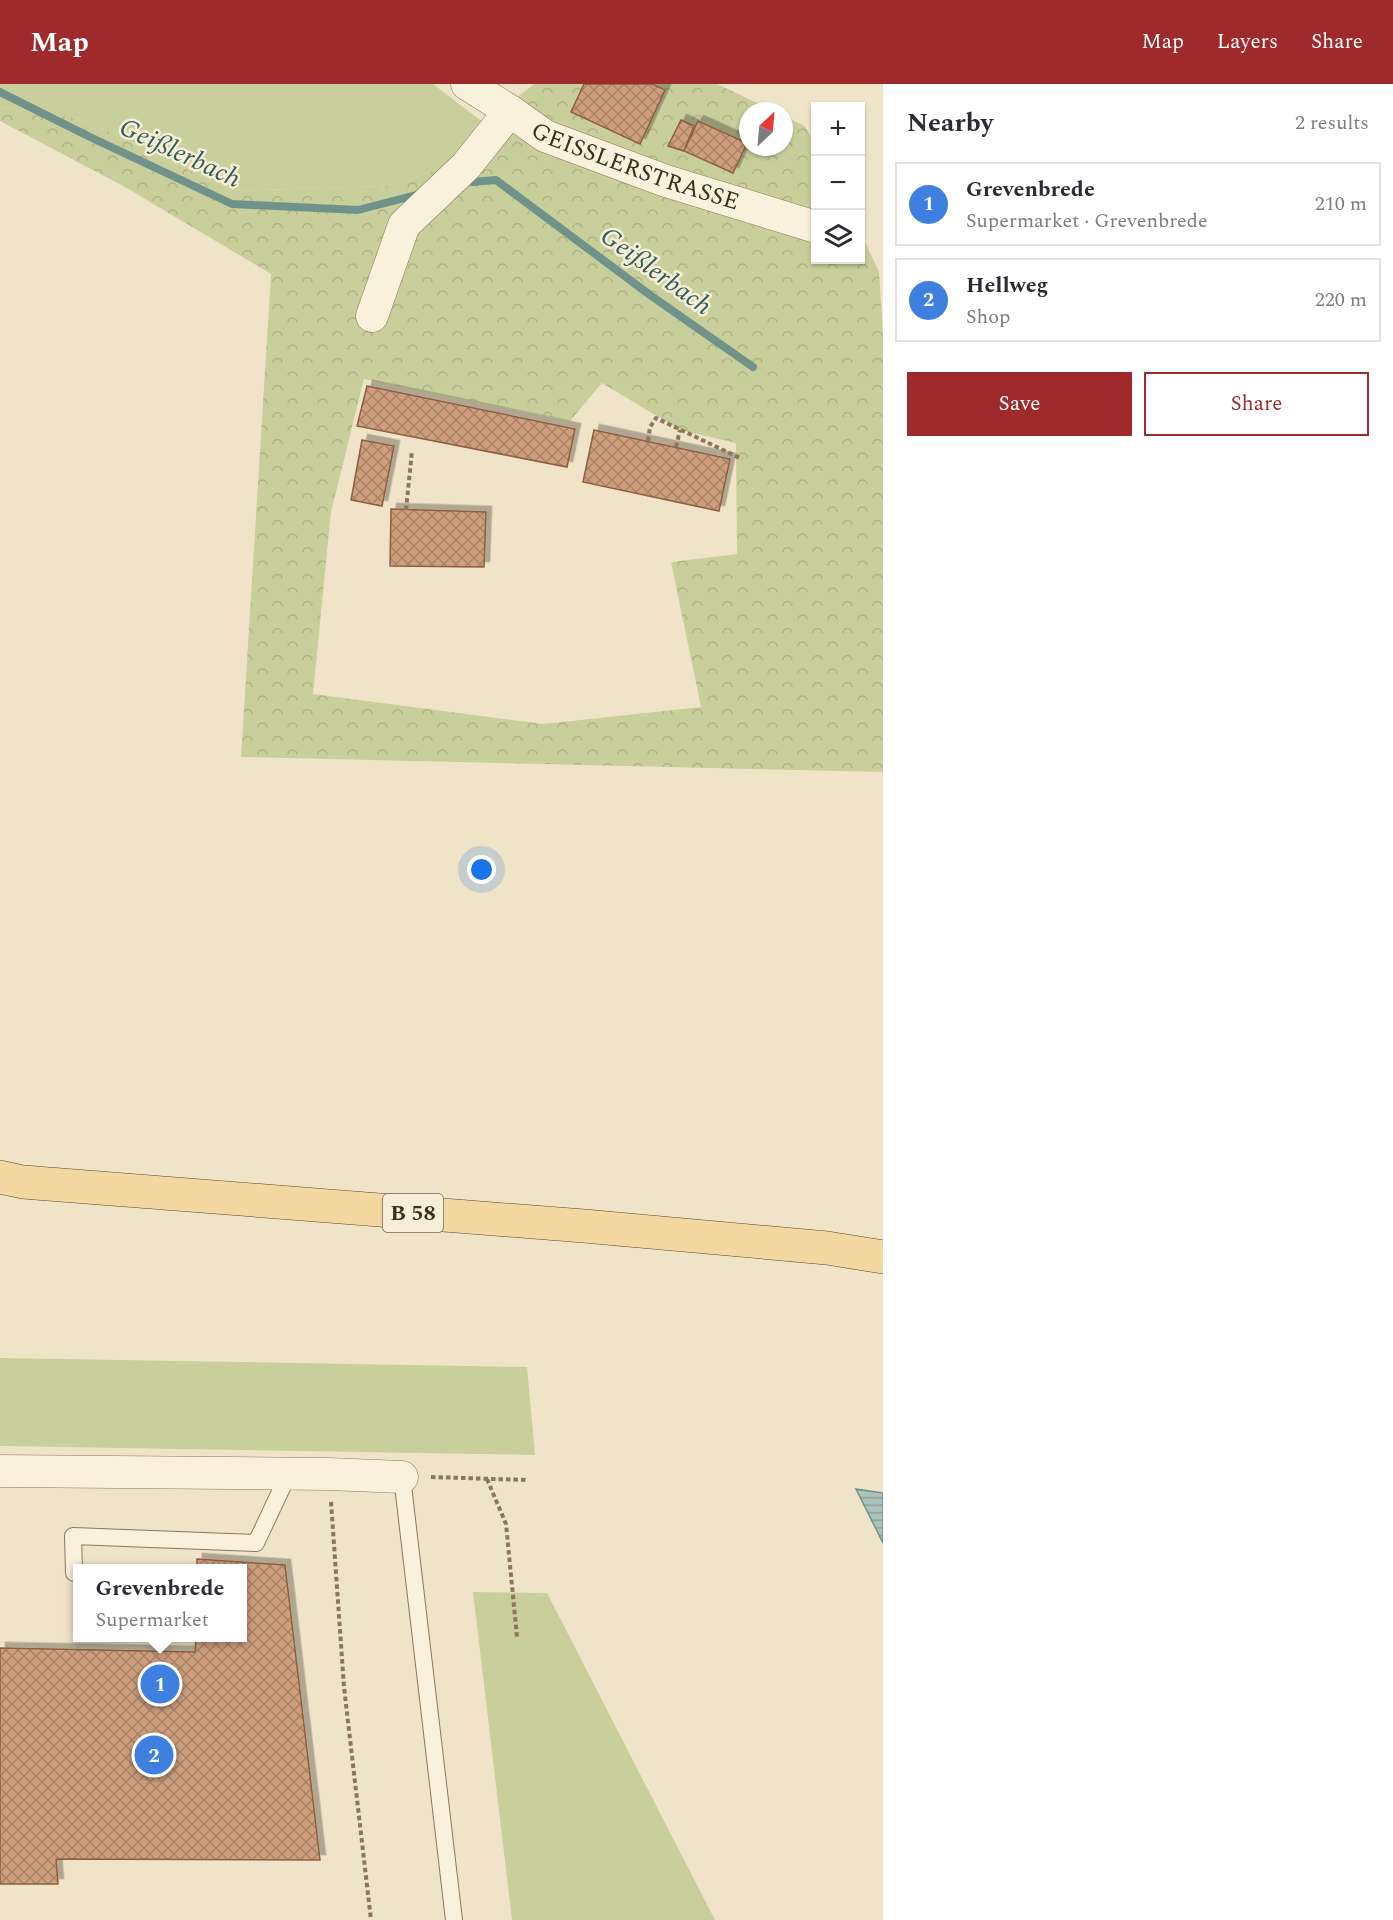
<!DOCTYPE html>
<html lang="en">
<head>
<meta charset="utf-8">
<style>
	:root { --surface:#fff; --page:#f7f7f7; --text:#2b2b33; --muted:#7c7c81; --line:#e1e1e2; --accent:#9e2a2b }
	body { margin:0; font-family:Spectral,serif; background:var(--page); color:var(--text) }
	.controls { position:absolute; right:18px; top:18px; display:grid; overflow:hidden; border-radius:0px; box-shadow:0 2px 4px #0004 }
	.controls button { width:54px; height:54px; display:grid; place-items:center; padding:0; border:0; border-bottom:2px solid var(--line); background:var(--surface); color:var(--text); font:30px sans-serif }
	.compass { position:absolute; left:739px; top:18px; width:54px; height:54px; border-radius:50%; background:var(--surface); box-shadow:0 2px 4px #0004; rotate:26deg }
	.you { position:absolute; left:482px; top:786px; width:21px; height:21px; margin:-15px; border:4px solid #fff; border-radius:50%; background:#1a73e8; box-shadow:0 0 0 9px #1a73e833 }
	.badge { display:grid; place-items:center; width:39px; height:39px; border-radius:50%; background:var(--accent); color:#fff; font-size:20px; font-weight:700 }
	.pin { position:absolute; translate:-50% -50%; border:3px solid #fff; box-shadow:0 2px 6px #0006 }
	.popup { position:absolute; left:73px; top:1480px; width:174px; height:78px; box-sizing:border-box; display:grid; place-content:center; border-radius:0px; background:var(--surface); filter:drop-shadow(0 2px 4px #0005); font-size:20px; white-space:nowrap; color:var(--muted) }
	.popup b { font-size:22px; color:var(--text) }
	.popup::after { content:''; position:absolute; left:50%; top:100%; margin-left:-12px; border:12px solid transparent; border-top-color:var(--surface) }
	.list { margin:0; padding:0; list-style:none }
	h2 { display:flex; justify-content:space-between; align-items:center; height:78px; margin:0; padding:0 24px; font-size:26px }
	h2 small { font-size:20px; font-weight:400; color:var(--muted) }
	.list li { display:grid; grid-template-columns:39px 1fr auto; gap:18px; align-items:center; box-sizing:border-box; height:84px; margin:0 12px 12px; padding:0 12px; border:2px solid var(--line); border-radius:0px }
	.list b { display:block; font-size:22px; white-space:nowrap }
	.list p { margin:0; font-size:20px; white-space:nowrap; color:var(--muted) }
	.list em { font-size:20px; font-style:normal; color:var(--muted) }
	.actions { display:flex; gap:12px; padding:18px 24px }
	.actions a { flex:1; padding:14px 0; border:2px solid var(--accent); border-radius:0px; text-align:center; font-size:21px; color:var(--accent) }
	.actions .main { background:var(--accent); color:#fff }
	.icon { flex:none; width:33px; height:33px; fill:none; stroke:currentColor; stroke-width:2; stroke-linecap:round; stroke-linejoin:round }
	.map { position:relative; flex:none; width:883px; height:1836px; overflow:hidden }
	header { display:flex; align-items:center; gap:36px; box-sizing:border-box; height:84px; padding:0 30px; background:var(--accent); color:#fff }
	header strong { font-size:28px }
	nav { display:flex; gap:33px; margin-inline-start:auto; font-size:21px }
	main { display:flex }
	aside { flex:1; background:var(--surface) }
	.map>svg:first-child { display:block }
	.green { fill:#c9cf9b }
	.forest { fill:url(#forest-crowns); fill-rule:evenodd }
	.water { fill:url(#water-rules); stroke:#6f938a; stroke-width:1.5 }
	.lines { fill:none; stroke-linecap:round; stroke-linejoin:round }
	.stream { stroke:#6f938a; stroke-width:8 }
	.building { fill:url(#building-cross-hatch); stroke:#8d5f41; stroke-width:1.5; filter:url(#shadow) }
	.lane-casing { stroke:#8d765c; stroke-width:18 }
	.street-casing { stroke:#8d765c; stroke-width:33 }
	.primary-casing { stroke:#5b4430; stroke-width:34 }
	.path { stroke:#8d765c; stroke-width:4; stroke-dasharray:4.5 3; stroke-linecap:butt }
	.lane { stroke:#faf1dc; stroke-width:16 }
	.street { stroke:#faf1dc; stroke-width:32 }
	.primary { stroke:#f3d9a0; stroke-width:33 }
	.labels { text-anchor:middle; dominant-baseline:central; stroke-width:5; stroke-linejoin:round; paint-order:stroke }
	.shield { fill:#f7eed8; stroke:#756857; stroke-width:1.5 }
	.shield-label { font-size:22px; font-weight:bold; fill:#3d2e20 }
	.street-label { font-size:24px; fill:#3d2e20; stroke:#f7eed8 }
	.water-label { font-size:26px; font-style:italic; fill:#2f5d5a; stroke:#f7eed8 }
</style>
</head>
<body>
<header>
<strong>Map</strong>
<nav><a>Map</a><a>Layers</a><a>Share</a></nav>
</header>
<main>
<div class="map">
<svg width="883" height="1836" viewBox="0 0 883 1836">
	<defs>
		<pattern id="forest-crowns" width="20" height="18" patternUnits="userSpaceOnUse" patternTransform="scale(1.5)"><rect width="20" height="18" fill="#c9cf9b"/><path d="M2 6a3 3 0 1 1 6 0M12 15a3 3 0 1 1 6 0" fill="none" stroke="#aeb285"/></pattern>
		<pattern id="water-rules" width="6" height="5" patternUnits="userSpaceOnUse" patternTransform="scale(1.5)"><rect width="6" height="5" fill="#a9c4bc"/><path d="M0 2.5h6" fill="none" stroke="#8ba098"/></pattern>
		<pattern id="building-cross-hatch" width="8" height="8" patternUnits="userSpaceOnUse" patternTransform="scale(1.5)"><rect width="8" height="8" fill="#cf9f7d"/><path d="M0 0l8 8M0 8l8-8" fill="none" stroke="#a98266"/></pattern>
		<filter id="shadow"><feDropShadow dx="5.5" dy="-5.5" stdDeviation="0" flood-color="#0004"/></filter>
	</defs>
	<rect width="100%" height="100%" fill="#f0e4c8"/>
	<g class="green">
		<polygon points="0,0 433,0 484,39 452,81 387,102 232,107 82,35 0,23"/>
		<polygon points="0,1274 527,1283 535,1371 0,1362"/>
		<polygon points="473,1508 547,1509 715,1836 512,1836"/>
	</g>
	<path class="forest" d="M 534,0 L 717,0 L 774,27 L 748,27 L 748,63 L 784,63 L 784,32 L 805,42 L 815,60 L 816,176 L 860,176 L 861,149 L 879,188 L 883,250 L 883,688 L 241,673 L 271,190 L 125,103 L 0,37 L 0,23 L 82,35 L 232,107 L 386,102 L 452,81 L 484,39 ZM 364,295 L 570,337 L 602,299 L 680,346 L 736,359 L 737,470 L 671,478 L 701,623 L 543,640 L 313,610 L 331,428 Z"/>
	<polygon class="water" points="856,1405 883,1409 883,1459"/>
	<g class="lines">
		<g class="stream">
			<polyline points="0,8 90,53 232,120 358,126 420,110"/>
			<polyline points="472,98 496,96 650,211 753,283"/>
		</g>
	</g>
	<g class="building">
		<polygon points="584,0 652,0 665,6 640,60 571,28"/>
		<polygon points="681,36 694,42 684,67 668,62"/>
		<polygon points="698,37 747,59 733,89 684,67"/>
		<polygon points="367,302 575,345 567,383 357,342"/>
		<polygon points="594,346 730,375 719,427 583,398"/>
		<polygon points="362,356 394,362 382,422 351,416"/>
		<polygon points="391,425 486,428 484,483 390,482"/>
		<polygon points="197,1475 285,1481 320,1776 56,1775 58,1800 0,1800 0,1564 195,1568 196,1554 243,1554 243,1484 197,1484"/>
	</g>
	<g class="lines">
		<defs>
			<g id="lane">
				<polyline points="402,1393 454,1836"/>
				<polyline points="74,1489 73,1452 256,1459 288,1391"/>
			</g>
			<g id="street">
				<path id="s1" d="M 467,0 L 510,27 L 545,52 L 666,97 L 816,143"/>
				<polyline points="372,232 404,141 466,82 510,27"/>
				<polyline points="0,1387 329,1390 402,1393"/>
			</g>
			<polyline id="primary" points="0,1093 23,1098 584,1142 827,1164 883,1173"/>
		</defs>
		<use href="#lane" class="lane-casing"/>
		<use href="#street" class="street-casing"/>
		<use href="#primary" class="primary-casing"/>
		<g class="path">
			<polyline points="648,357 650,343 656,334 742,375"/>
			<polyline points="676,363 680,346"/>
			<polyline points="406,426 412,367"/>
			<polyline points="431,1393 526,1396"/>
			<polyline points="487,1395 506,1440 517,1553"/>
			<polyline points="331,1418 344,1603 371,1836"/>
		</g>
		<use href="#lane" class="lane"/>
		<use href="#street" class="street"/>
		<use href="#primary" class="primary"/>
	</g>
	<g class="labels">
		<rect class="shield" x="383" y="1110" width="60" height="38" rx="4.5"/>
		<g class="shield-label">
			<text x="413" y="1129">B 58</text>
		</g>
		<g class="street-label">
			<text stroke="none"><textPath href="#s1" startOffset="189">GEISSLERSTRASSE</textPath></text>
		</g>
		<g class="water-label">
			<text transform="translate(180 69) rotate(25)">Geißlerbach</text>
			<text transform="translate(656 187) rotate(36)">Geißlerbach</text>
		</g>
	</g>
</svg>
<div class="controls">
<button>+</button>
<button>−</button>
<button><svg class="icon" aria-label="layers" viewBox="0 0 24 24"><path d="M12 4l9 5-9 5-9-5zM3 14l9 5 9-5"/></svg></button>
</div>
<svg class="compass" viewBox="-18 -18 36 36"><path d="M0-13l5 13h-10z" fill="#e53935"/><path d="M0 13l5-13h-10z" fill="#7c7c81"/></svg>
<div class="you"></div>
<div class="pin badge" style="left:160px;top:1600px;background:#3f7fe0">1</div>
<div class="popup"><b>Grevenbrede</b>Supermarket</div>
<div class="pin badge" style="left:154px;top:1671px;background:#3f7fe0">2</div>
</div>
<aside>
<h2>Nearby<small>2 results</small></h2>
<ul class="list">
<li><span class="badge" style="background:#3f7fe0">1</span><div><b>Grevenbrede</b><p>Supermarket · Grevenbrede</p></div><em>210 m</em></li>
<li><span class="badge" style="background:#3f7fe0">2</span><div><b>Hellweg</b><p>Shop</p></div><em>220 m</em></li>
</ul>
<div class="actions"><a class="main">Save</a><a>Share</a></div>
</aside>
</main>
</body>
</html>
